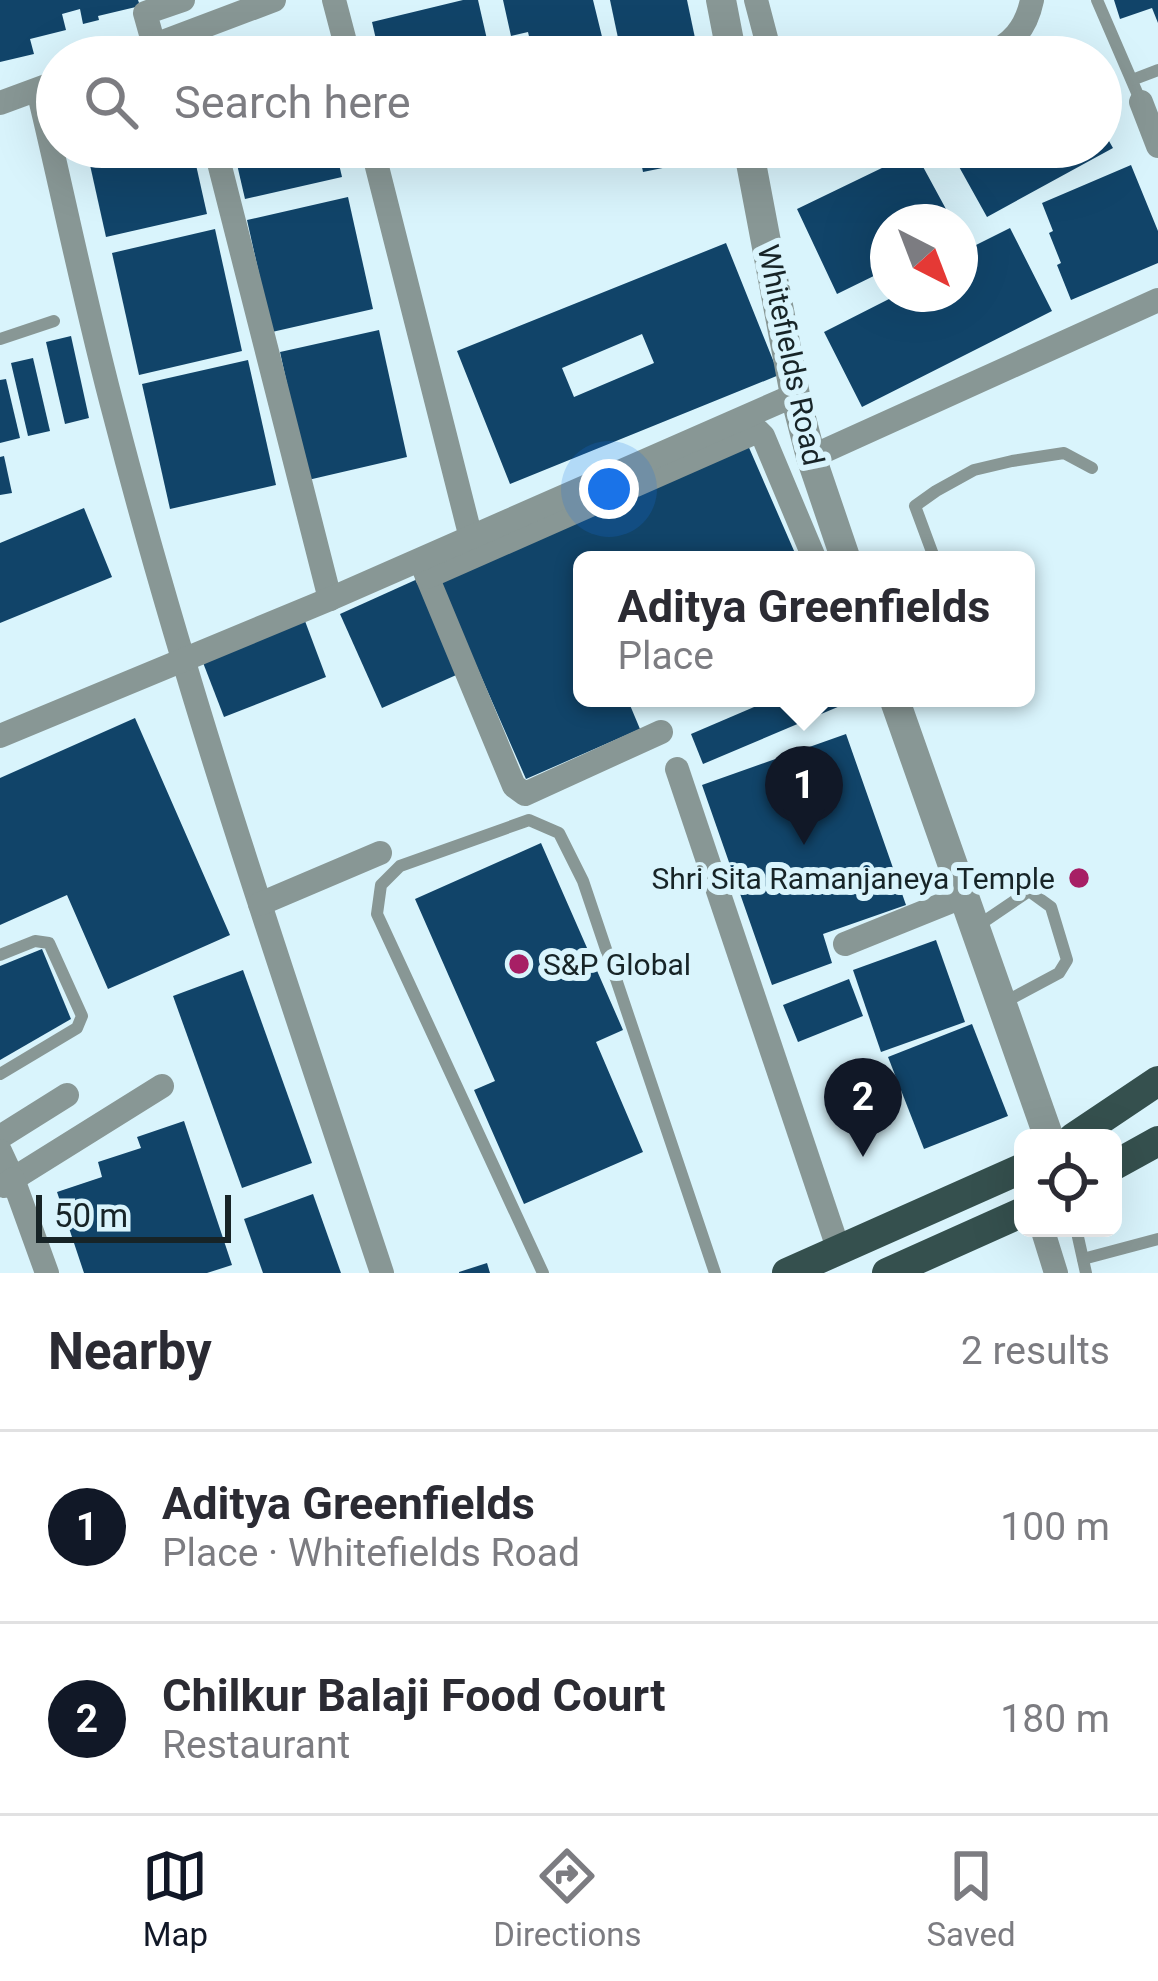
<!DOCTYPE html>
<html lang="en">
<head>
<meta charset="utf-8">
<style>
	:root { --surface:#fff; --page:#f7f7f7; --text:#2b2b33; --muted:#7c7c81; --line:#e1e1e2; --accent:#111827 }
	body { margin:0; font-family:Roboto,sans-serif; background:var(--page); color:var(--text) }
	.controls { position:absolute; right:36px; bottom:36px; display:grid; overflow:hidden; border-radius:18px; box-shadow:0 12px 48px #0002 }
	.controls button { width:108px; height:108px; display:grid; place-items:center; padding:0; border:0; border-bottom:3px solid var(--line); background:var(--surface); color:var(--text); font:60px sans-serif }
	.compass { position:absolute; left:870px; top:204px; width:108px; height:108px; border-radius:50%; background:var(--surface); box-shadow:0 12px 48px #0002; rotate:138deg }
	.scale { position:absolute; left:36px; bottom:30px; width:195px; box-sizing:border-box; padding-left:12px; border:6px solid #172427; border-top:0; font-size:33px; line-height:42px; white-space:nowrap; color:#172427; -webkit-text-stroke:9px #d9f4fc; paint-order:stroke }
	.you { position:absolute; left:609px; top:489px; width:42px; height:42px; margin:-30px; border:9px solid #fff; border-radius:50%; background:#1a73e8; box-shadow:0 0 0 18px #1a73e833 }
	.badge { display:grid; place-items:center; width:78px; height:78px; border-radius:50%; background:var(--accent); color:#fff; font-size:39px; font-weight:700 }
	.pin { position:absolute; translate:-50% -99px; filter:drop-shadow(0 3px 6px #0008) }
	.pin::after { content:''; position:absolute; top:63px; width:42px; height:36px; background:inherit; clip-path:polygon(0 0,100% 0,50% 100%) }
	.popup { position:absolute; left:573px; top:551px; width:462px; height:156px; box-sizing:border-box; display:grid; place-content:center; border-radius:18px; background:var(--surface); filter:drop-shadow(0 3px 9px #0005); font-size:39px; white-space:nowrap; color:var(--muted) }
	.popup b { font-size:45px; color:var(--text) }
	.popup::after { content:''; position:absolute; left:50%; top:100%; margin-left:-24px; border:24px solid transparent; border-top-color:var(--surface) }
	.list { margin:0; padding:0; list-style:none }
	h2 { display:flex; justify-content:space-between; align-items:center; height:156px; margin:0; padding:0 48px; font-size:51px }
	h2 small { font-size:39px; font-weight:400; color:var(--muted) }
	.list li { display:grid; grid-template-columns:78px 1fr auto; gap:36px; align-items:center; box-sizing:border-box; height:192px; padding:0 48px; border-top:3px solid var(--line) }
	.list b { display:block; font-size:45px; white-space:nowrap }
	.list p { margin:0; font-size:39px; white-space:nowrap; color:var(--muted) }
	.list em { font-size:39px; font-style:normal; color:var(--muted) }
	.icon { flex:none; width:66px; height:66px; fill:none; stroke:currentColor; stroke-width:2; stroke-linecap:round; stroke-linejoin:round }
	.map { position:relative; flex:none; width:1158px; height:1273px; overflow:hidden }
	.search { position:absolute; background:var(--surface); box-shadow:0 12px 48px #0002; left:36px; right:36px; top:36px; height:132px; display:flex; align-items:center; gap:30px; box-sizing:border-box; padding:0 42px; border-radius:66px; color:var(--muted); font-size:45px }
	.sheet { height:540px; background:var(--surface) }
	nav { display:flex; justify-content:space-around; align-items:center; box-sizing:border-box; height:168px; border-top:3px solid var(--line); background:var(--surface); font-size:33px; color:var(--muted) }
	nav a { display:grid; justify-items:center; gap:6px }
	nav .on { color:var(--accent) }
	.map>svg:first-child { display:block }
	.building { fill:#114469; fill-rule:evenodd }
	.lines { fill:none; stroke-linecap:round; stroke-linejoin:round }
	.service { stroke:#889795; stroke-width:12 }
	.minor { stroke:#889795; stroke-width:24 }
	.tertiary { stroke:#889795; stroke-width:30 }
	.primary { stroke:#35504e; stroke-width:30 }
	.poi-dot { fill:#a71f65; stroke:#d9f4fc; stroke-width:4.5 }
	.labels { text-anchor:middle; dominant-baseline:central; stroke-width:12; stroke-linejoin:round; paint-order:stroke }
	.street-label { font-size:30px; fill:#172427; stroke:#d9f4fc }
	.poi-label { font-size:30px; fill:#172427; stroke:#d9f4fc; text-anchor:end }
</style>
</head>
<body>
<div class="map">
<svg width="1158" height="1273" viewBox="0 0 1158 1273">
	<rect width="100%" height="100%" fill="#d9f4fc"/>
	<g class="building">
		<polygon points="0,0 138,0 140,6 98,16 99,20 83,24 80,9 62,14 66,30 30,39 34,54 0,62"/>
		<polygon points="463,0 478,0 491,57 380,57 372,22"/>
		<polygon points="503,0 593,0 607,57 516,57 514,49 531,45 528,32 511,36"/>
		<polygon points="610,0 687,0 699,57 622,57"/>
		<polygon points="1114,0 1158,0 1158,23 1152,8 1120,19"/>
		<polygon points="1101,127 1113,148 987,217 948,147 1101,147"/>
		<polygon points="86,147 192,147 207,214 106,237"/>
		<polygon points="233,147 335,147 342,177 245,199"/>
		<polygon points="402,147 459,147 459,149 405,162"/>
		<polygon points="638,147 684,147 687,163 643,172"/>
		<polygon points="915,152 953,222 888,222 888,269 837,294 797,209"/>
		<polygon points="1131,165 1158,231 1158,263 1071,300 1057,265 1061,263 1049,233 1053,231 1042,203"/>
		<polygon points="348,197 373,309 272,332 247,220"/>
		<polygon points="1010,228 1052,311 862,407 824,332 891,298 888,294 960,294 960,253"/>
		<polygon points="215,229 242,351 139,375 112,253"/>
		<path d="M 726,243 L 779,375 L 510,484 L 457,351 ZM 642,334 L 654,363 L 574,397 L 562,368 Z"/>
		<polygon points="379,330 407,457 308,480 280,352"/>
		<polygon points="71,336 89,418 65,424 46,342"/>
		<polygon points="33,358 50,431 28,436 11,363"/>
		<polygon points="248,360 276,485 170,509 142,384"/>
		<polygon points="6,379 20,438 0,443 0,380"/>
		<polygon points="747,443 798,560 582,560 582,698 627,698 640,729 526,779 438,578"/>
		<polygon points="4,456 12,493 0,495 0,457"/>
		<polygon points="84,508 112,577 0,623 0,543"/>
		<polygon points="422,577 463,672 382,708 340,614"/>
		<polygon points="305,621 326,677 224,717 202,660"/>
		<polygon points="775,698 859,698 703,764 691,734"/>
		<polygon points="135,718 230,935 108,989 67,895 0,925 0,778"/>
		<polygon points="846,734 906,905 823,934 832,963 772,985 702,785"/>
		<polygon points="541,843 623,1030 596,1042 643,1152 524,1204 474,1090 495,1081 415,899"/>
		<polygon points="936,940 965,1022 881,1052 853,970"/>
		<polygon points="42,949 71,1019 0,1060 0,966"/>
		<polygon points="243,970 312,1163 242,1188 173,996"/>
		<polygon points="849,979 863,1016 798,1042 783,1005"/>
		<polygon points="972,1024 1008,1116 924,1149 888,1057"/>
		<polygon points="184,1121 232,1265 207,1273 84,1273 57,1192 102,1177 98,1162 141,1148 137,1137"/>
		<polygon points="313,1194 341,1273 263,1273 244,1219"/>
		<polygon points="487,1263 490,1273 459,1273 459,1272"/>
	</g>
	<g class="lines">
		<g class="service">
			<polyline points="1097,0 1141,102"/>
			<polyline points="1132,80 1158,70"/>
			<polyline points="0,339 54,321"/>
			<polyline points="935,560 915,506 936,491 974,470 1012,461 1064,453 1092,468"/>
			<polyline points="976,927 1029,891 1051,907 1067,960 1059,973 1003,1003"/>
			<polyline points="0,955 35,941 49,943 82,1016 77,1028 0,1074"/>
			<polyline points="1076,1228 1086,1273"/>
			<polyline points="1083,1259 1158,1239"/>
			<polyline points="543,1273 377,914 381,885 400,866 529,820 559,833 583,881 715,1273"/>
		</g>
		<g class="minor">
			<polyline points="334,0 349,57"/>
			<polyline points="756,0 771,57"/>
			<polyline points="154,45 145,13 183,0"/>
			<polyline points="123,57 274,0"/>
			<path d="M 985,57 C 1012,44 1026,29 1032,0"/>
			<path d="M 38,90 C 64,198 86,308 115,416 C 190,706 288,989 382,1273"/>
			<polyline points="1141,102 1158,146"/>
			<polyline points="0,103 57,82"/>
			<polyline points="215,147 330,599"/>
			<polyline points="372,147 471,538"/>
			<polyline points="811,457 1158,300"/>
			<polyline points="421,562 514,786 525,794 661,732"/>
			<polyline points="427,577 758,431 763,436 815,560"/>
			<polyline points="0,736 330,599 795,395"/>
			<polyline points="677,769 839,1251"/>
			<polyline points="260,904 380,853"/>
			<polyline points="845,944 964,896"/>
			<polyline points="0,1137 67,1095"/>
			<polyline points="0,1151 13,1179 162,1086"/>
			<polyline points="4,1186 13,1179 47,1273"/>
			<polyline points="1042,1228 1056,1273"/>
		</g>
		<g class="tertiary">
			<polyline points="721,0 732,57"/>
			<polyline points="748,147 795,395 811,457 846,560"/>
			<polyline points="894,698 1049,1138"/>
		</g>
		<g class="primary">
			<polyline points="1073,1138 1158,1081"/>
			<polyline points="1113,1166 1158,1141"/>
			<polyline points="787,1273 1023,1168"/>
			<polyline points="887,1273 1023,1212"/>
		</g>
	</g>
	<g class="poi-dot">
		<circle cx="1079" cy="878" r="12"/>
		<circle cx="519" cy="964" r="12"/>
	</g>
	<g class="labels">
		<g class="street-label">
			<text transform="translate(791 355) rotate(78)">Whitefields Road</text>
		</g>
		<g class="poi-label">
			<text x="1055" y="878">Shri Sita Ramanjaneya Temple</text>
			<text x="543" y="964" text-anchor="start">S&amp;P Global</text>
		</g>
	</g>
</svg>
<div class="controls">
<button><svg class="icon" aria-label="locate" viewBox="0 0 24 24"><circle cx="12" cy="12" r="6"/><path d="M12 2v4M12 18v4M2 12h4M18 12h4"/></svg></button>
</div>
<svg class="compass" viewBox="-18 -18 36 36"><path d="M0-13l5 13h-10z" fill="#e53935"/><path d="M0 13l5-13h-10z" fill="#7c7c81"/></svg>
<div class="scale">50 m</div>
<div class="you"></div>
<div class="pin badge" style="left:804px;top:845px">1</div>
<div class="popup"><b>Aditya Greenfields</b>Place</div>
<div class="pin badge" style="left:863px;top:1157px">2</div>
<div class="search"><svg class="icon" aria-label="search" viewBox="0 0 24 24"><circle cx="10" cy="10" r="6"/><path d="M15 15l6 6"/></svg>Search here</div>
</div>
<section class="sheet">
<h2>Nearby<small>2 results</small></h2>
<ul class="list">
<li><span class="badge">1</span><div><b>Aditya Greenfields</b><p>Place · Whitefields Road</p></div><em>100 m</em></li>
<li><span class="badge">2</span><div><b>Chilkur Balaji Food Court</b><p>Restaurant</p></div><em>180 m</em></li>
</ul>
</section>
<nav>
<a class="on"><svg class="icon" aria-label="map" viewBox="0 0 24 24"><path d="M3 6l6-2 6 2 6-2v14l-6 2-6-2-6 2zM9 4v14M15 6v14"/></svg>Map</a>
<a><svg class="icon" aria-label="directions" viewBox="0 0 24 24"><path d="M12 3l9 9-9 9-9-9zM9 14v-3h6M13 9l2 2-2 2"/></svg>Directions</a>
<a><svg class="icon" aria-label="saved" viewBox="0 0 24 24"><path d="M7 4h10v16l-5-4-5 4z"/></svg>Saved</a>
</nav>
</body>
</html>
